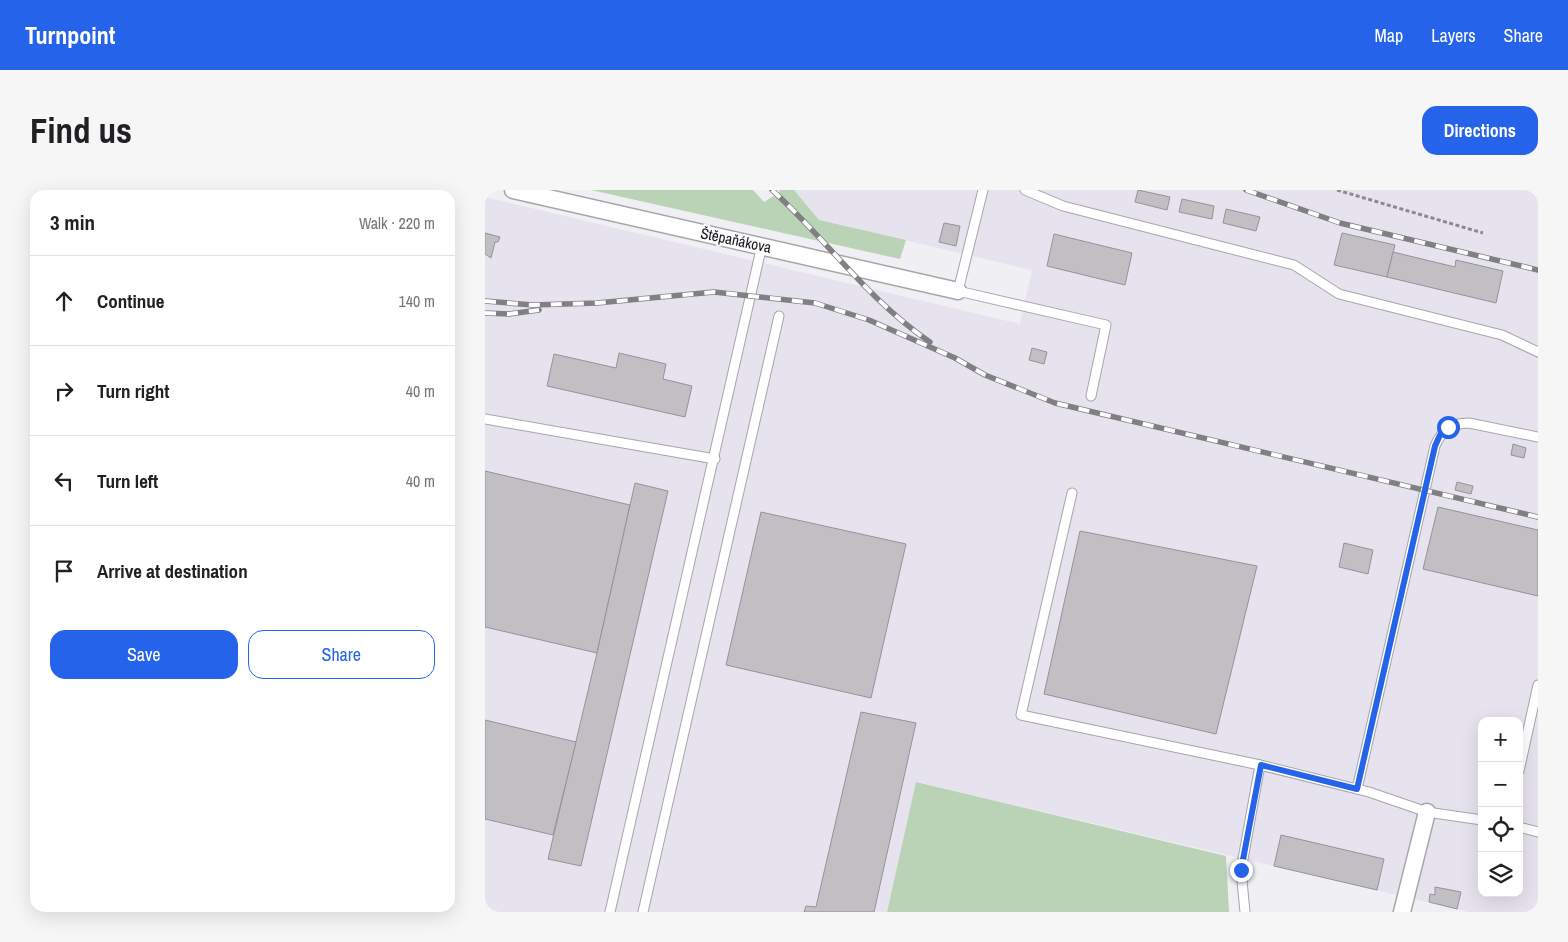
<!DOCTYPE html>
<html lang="en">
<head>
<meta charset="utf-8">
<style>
	:root { --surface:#fff; --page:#f6f6f6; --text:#202124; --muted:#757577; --line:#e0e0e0; --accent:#2563eb }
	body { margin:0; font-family:"Archivo Narrow",sans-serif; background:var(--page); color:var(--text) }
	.controls { position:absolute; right:15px; bottom:15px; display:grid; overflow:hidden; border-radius:10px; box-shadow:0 5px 20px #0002 }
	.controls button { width:45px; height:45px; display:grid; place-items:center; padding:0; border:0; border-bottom:1px solid var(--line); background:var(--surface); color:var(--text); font:25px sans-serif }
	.stop { position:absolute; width:15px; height:15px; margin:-11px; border:4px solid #2563eb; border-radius:50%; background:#fff }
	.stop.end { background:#2563eb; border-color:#fff; box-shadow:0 1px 5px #0008 }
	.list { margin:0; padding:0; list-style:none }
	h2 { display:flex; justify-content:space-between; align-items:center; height:65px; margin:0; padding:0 20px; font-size:21px }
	h2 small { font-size:16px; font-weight:400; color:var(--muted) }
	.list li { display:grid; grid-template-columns:32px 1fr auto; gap:15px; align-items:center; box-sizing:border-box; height:90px; padding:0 20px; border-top:1px solid var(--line) }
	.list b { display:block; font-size:19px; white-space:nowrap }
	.list em { font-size:16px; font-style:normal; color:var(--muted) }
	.actions { display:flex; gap:10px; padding:15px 20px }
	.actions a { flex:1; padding:11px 0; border:1px solid var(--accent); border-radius:15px; text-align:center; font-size:18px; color:var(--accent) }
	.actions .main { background:var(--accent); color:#fff }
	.icon { flex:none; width:28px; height:28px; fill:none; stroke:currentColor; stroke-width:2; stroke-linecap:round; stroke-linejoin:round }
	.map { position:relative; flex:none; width:1053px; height:722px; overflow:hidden; border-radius:15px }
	header { display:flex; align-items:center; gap:30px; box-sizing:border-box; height:70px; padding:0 25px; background:var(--accent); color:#fff }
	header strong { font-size:24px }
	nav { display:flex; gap:28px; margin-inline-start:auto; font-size:18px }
	.intro { display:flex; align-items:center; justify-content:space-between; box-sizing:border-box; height:120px; padding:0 30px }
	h1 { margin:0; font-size:35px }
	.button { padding:12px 22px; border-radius:15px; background:var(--accent); color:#fff; font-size:18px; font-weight:700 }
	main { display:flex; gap:30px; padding:0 30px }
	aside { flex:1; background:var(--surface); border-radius:15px; box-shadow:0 5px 20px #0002 }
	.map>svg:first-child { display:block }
	.built { fill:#e6e3ee; fill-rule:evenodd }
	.green { fill:#bad3b7 }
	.building { fill:#c1bfc4; stroke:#949397 }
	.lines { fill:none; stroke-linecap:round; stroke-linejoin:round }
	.service-casing { stroke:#a6a5a9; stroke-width:11 }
	.minor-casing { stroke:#a6a5a9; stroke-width:19 }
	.path { stroke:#8a8a8d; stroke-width:3; stroke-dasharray:4 2.5; stroke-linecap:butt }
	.service { stroke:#fff; stroke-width:9 }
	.minor { stroke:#fff; stroke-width:16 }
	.rail-casing { stroke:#808083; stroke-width:5.5 }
	.rail { stroke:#fdfdff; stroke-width:4; stroke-dasharray:11; stroke-linecap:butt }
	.route { stroke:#2563eb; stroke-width:6 }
	.labels { text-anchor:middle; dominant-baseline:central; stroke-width:4; stroke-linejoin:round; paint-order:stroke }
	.street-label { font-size:15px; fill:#151516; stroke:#fdfdff }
</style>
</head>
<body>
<header>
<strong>Turnpoint</strong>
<nav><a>Map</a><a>Layers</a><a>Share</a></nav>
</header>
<div class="intro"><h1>Find us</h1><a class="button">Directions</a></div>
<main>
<aside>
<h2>3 min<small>Walk · 220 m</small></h2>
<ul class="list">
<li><svg class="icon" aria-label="ahead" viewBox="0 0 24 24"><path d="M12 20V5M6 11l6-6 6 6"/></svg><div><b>Continue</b></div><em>140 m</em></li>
<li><svg class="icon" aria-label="right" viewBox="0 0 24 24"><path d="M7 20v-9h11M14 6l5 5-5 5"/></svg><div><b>Turn right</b></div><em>40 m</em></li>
<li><svg class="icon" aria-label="left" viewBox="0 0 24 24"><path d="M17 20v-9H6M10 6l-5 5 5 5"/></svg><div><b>Turn left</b></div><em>40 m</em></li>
<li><svg class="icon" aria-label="arrive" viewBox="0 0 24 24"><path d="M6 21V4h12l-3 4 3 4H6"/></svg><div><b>Arrive at destination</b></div></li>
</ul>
<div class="actions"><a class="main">Save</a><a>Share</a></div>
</aside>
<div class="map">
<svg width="1053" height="722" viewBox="0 0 1053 722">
	<rect width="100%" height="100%" fill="#f0eff4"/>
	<path class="built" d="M 309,0 L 1053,0 L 1053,722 L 984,722 L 432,592 L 402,722 L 0,722 L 0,7 L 535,134 L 547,80 L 333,30 ZM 997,531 L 1034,531 L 1034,703 L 997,703 Z"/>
	<g class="green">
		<polygon points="106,0 268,0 279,12 295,2 294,0 309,0 334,30 421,50 415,69"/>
		<polygon points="431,592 741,666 744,722 402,722"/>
	</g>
	<g class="building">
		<polygon points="653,0 685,7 682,20 650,12"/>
		<polygon points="697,9 729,16 727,29 694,22"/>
		<polygon points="741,19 775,27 771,41 738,33"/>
		<polygon points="459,33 475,36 471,56 454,52"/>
		<polygon points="0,43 15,47 13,52 10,52 6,68 0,64"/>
		<polygon points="857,43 910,55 902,87 849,75"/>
		<polygon points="569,44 647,63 640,95 562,76"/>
		<polygon points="908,62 970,77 971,70 1018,81 1011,113 902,87"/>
		<polygon points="547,158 562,162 559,174 544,170"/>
		<polygon points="134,163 181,174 178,189 207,196 200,227 62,196 69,164 131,178"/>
		<polygon points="1028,254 1041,258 1039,268 1026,265"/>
		<polygon points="0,281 145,315 112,463 0,437"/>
		<polygon points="972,292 988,296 986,304 970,300"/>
		<polygon points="150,293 183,301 96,676 63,669 112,463"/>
		<polygon points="953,317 1053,340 1053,406 938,379"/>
		<polygon points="276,322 421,354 386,508 241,475"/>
		<polygon points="595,341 772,376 731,544 559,504"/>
		<polygon points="859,353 888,360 883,384 854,377"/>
		<polygon points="376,522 431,533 389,722 319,722 321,716 331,717"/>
		<polygon points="0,530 91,552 68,645 0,629"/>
		<polygon points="796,645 899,669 892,700 789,676"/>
		<polygon points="950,697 976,702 972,719 944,712 945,704 950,705"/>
	</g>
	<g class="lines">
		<defs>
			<g id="service">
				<polyline points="498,0 473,101 621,135 606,206"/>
				<polyline points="540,0 578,16 809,75 854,104 1017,145 1053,162"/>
				<polyline points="0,229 230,269"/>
				<polyline points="587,303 536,525 775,575 884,602 942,622 997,630"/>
				<polyline points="1034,581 1053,495"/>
				<path d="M 872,599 L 950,256 C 957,240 966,233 984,233 L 1053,247"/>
				<polyline points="1034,637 1053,642"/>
				<polyline points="125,722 277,55"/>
				<polyline points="158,722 294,126"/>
				<polyline points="760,722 756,680 775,575"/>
			</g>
			<g id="minor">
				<polyline points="28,0 473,101"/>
				<polyline points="917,722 942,622"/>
			</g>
		</defs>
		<use href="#service" class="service-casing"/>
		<use href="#minor" class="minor-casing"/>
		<polyline class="path" points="852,0 998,43"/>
		<use href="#service" class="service"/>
		<use href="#minor" class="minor"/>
		<defs>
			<g id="rail">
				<path d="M 287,0 C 342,50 383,110 445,152"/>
				<polyline points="761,0 855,33 1053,80"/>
				<polyline points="0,111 48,115 112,113 229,102 330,113 384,130 470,168 500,185 570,213 1053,327"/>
				<polyline points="0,123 24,124 54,120"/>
			</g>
		</defs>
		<use href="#rail" class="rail-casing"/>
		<use href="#rail" class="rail"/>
	</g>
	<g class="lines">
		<polyline class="route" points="756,680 776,575 872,599 950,256 955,245 963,237"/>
	</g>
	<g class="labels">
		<g class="street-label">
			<text transform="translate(251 50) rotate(12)">Štěpaňákova</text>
		</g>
	</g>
</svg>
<div class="controls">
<button>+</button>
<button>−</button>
<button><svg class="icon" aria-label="locate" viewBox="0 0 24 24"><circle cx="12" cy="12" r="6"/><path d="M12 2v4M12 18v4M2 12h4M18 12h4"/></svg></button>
<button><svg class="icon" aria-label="layers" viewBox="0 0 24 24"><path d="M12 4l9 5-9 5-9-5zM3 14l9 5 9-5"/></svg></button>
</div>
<div class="stop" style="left:963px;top:237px"></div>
<div class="stop end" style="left:756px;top:680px"></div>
</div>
</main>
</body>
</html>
